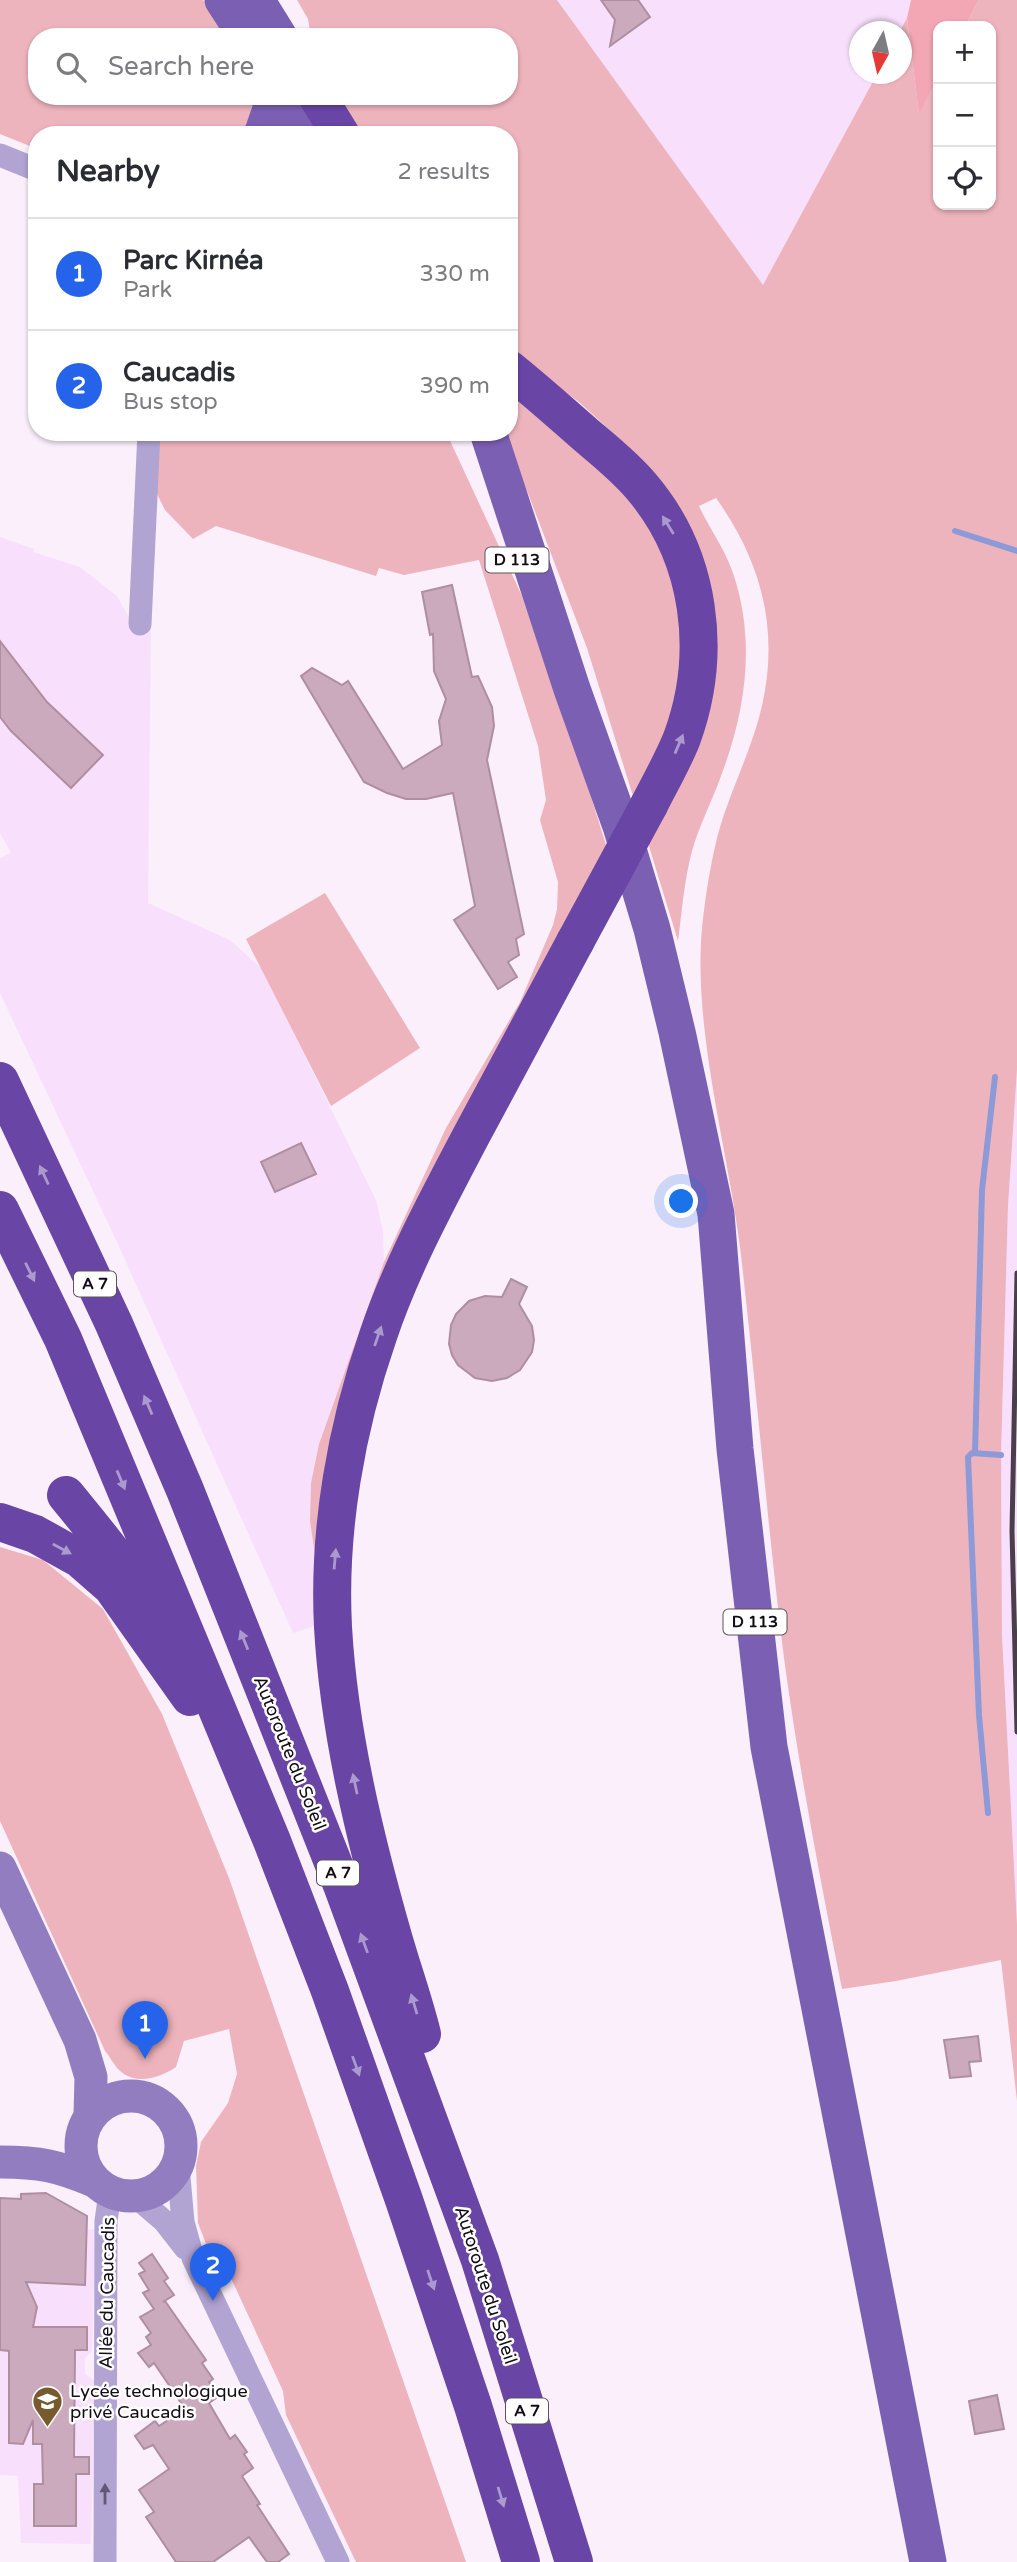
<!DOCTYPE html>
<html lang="en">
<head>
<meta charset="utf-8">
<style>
	:root { --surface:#fff; --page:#f7f7f7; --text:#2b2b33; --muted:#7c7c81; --line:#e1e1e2; --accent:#2563eb }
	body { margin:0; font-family:"Varela Round",sans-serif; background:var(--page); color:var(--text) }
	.controls { position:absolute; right:21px; top:21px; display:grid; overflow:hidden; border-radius:14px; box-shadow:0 2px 5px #0004 }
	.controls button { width:63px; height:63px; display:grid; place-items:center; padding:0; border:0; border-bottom:2px solid var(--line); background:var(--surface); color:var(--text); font:35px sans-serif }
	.compass { position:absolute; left:849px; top:21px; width:63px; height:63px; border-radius:50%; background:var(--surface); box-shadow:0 2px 5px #0004; rotate:188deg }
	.you { position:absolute; left:682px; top:1202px; width:24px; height:24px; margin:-18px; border:5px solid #fff; border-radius:50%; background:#1a73e8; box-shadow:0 0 0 10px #1a73e833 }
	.badge { display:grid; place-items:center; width:46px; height:46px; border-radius:50%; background:var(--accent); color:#fff; font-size:23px; font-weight:700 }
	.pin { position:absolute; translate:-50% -58px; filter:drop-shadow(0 2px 4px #0008) }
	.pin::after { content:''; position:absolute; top:37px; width:24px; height:21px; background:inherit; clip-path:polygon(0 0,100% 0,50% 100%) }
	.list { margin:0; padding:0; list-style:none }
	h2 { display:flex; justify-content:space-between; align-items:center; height:91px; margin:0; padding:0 28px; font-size:30px }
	h2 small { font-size:23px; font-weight:400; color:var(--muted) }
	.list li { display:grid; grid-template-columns:46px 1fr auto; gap:21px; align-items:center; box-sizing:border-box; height:112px; padding:0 28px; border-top:2px solid var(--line) }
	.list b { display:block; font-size:26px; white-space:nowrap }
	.list p { margin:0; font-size:23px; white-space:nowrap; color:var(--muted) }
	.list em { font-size:23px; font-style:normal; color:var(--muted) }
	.icon { flex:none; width:38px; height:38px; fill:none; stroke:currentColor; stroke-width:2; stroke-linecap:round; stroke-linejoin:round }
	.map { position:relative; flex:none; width:1017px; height:2562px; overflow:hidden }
	.search { position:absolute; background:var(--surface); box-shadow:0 2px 5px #0004; left:28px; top:28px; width:490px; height:77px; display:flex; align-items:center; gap:18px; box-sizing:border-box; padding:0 24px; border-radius:28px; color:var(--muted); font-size:26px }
	.panel { position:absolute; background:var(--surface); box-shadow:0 2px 5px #0004; left:28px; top:126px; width:490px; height:315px; border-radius:28px }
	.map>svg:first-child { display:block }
	.built { fill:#f8e0fc }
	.green { fill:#eeb4bd }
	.forest { fill:#f3a7b4 }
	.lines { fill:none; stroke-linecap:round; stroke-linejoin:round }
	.stream { stroke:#8d9ad7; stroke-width:6 }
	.building { fill:#ccaabd; stroke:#af8ea0; stroke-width:2 }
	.street { stroke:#b1a4d3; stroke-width:23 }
	.secondary { stroke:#927dc1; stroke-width:33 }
	.primary { stroke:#7b5fb3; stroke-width:37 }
	.highway { stroke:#6945a6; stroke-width:38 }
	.rail { stroke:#483f49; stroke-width:5 }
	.highway-bridge { stroke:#6945a6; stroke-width:38 }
	.oneway { fill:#ac99ce }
	.oneway2 { fill:#625874 }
	.labels { text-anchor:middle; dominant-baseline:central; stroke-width:5; stroke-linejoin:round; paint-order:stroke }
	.shield { fill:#fff; stroke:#5a555c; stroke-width:2 }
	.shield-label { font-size:16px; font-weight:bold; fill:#140c16 }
	.street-label { font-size:18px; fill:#140c16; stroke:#fff }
	.poi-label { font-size:18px; fill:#140c16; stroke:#fff; text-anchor:start }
</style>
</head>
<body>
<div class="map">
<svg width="1017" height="2562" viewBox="0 0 1017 2562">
	<rect width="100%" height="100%" fill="#faeffb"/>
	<g class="built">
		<polygon points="557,0 911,0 907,18 900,31 860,32 860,74 877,74 763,286"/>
		<polygon points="0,537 34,549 33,552 80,567 117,596 130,619 151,618 148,903 230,940 262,969 376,1200 383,1231 384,1262 319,1444 324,1616 312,1627 293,1633 116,1240 0,993 0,858 11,853 0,833"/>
		<polygon points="1017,1070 1017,1924 1002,1635 1001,1457 1008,1206"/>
		<polygon points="46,2193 87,2216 87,2229 96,2230 92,2351 85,2358 85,2374 95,2381 91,2544 21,2543 18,2476 0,2475 0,2256 17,2254 17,2194"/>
	</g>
	<g class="green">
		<polygon points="0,0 203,0 231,37 37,37 37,96 264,96 255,135 37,135 37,149 0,134"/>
		<path d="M 297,0 L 557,0 L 763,285 L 877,74 L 902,74 L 902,32 L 900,31 L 907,18 L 919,113 L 938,78 L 938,205 L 991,205 L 991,26 L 965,26 L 979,0 L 1017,0 L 1017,1070 L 1008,1206 L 1001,1455 L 1002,1635 L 1017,1924 L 1017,2101 L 1001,1960 L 896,1981 L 842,1989 C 820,1879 799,1769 784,1658 C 767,1521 756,1383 740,1247 C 727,1145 693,1030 702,928 C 705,898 710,867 717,838 C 726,803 742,770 753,737 C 783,650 769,572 716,498 L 699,506 C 709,528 725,549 733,573 C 756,641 746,710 721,776 C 712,801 699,826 692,851 C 684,881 682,911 678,941 L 648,843 L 716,657 L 626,445 L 579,402 L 509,351 L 509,135 L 356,135 L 331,96 L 509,96 L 509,37 L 311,37 L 308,19 Z"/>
		<polygon points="509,379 667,535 689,679 637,809 587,648 529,496 501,432 509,432"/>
		<polygon points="159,432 446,432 522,596 588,787 610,858 414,1235 324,1616 310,1521 311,1483 319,1444 384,1262 446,1128 520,1002 553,925 557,909 558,882 540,820 546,800 538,746 479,560 404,575 379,568 376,576 216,526 193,539 165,510 156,492"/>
		<polygon points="325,893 420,1048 331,1106 246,939"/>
		<path d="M 0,1547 L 43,1560 L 103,1609 L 162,1714 L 229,1878 L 466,2562 L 356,2562 L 286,2415 L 283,2391 L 231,2278 L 208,2249 L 198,2223 L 196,2166 L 201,2142 L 228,2103 L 237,2074 L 229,2029 L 184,2041 L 176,2067 C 159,2078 136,2086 119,2070 C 114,2065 110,2057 105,2051 L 0,1821 Z"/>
	</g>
	<polygon class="forest" points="911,0 979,0 965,26 938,26 938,78 919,114 907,18"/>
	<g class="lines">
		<g class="stream">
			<polyline points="955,531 1017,551"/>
			<polyline points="975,1453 982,1190 995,1077"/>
			<polyline points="988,1813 979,1715 968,1457 972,1453 1001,1455"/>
		</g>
	</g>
	<g class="building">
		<polygon points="601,0 638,0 650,17 610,46 615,20"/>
		<polygon points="452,585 472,677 478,676 492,707 494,726 487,760 524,934 516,939 519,955 508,962 517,977 498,989 454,920 475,906 453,793 426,799 406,799 387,793 364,782 301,676 312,668 342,685 348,681 403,769 442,745 439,721 446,699 434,671 433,634 430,635 422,592"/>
		<polygon points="0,641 47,702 103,755 71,788 11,731 0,717"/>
		<polygon points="301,1143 316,1174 275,1192 261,1162"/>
		<polygon points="511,1279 527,1287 519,1304 532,1326 534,1340 532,1352 520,1370 507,1378 492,1381 475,1378 458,1365 452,1355 449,1344 451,1325 456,1314 469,1301 485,1296 502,1297"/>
		<polygon points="978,2036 981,2061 969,2062 971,2076 950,2078 944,2040"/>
		<polygon points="46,2193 87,2216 85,2285 26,2282 37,2307 33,2327 87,2327 87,2350 75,2350 74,2457 89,2457 89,2474 76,2474 76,2526 34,2526 34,2484 43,2484 42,2444 33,2444 33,2420 23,2444 9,2443 9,2351 0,2350 0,2198 21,2199 21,2194"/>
		<polygon points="152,2254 168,2278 164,2281 174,2295 163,2302 165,2301 206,2360 202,2363 213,2379 209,2382 219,2396 209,2403 230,2439 235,2435 247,2452 244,2454 253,2468 242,2476 260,2504 257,2505 289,2554 278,2562 267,2562 249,2537 213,2562 176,2562 146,2517 154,2512 139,2490 169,2469 153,2445 144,2449 135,2436 155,2421 159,2426 185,2409 154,2363 149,2367 138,2353 151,2345 146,2337 151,2333 140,2317 154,2309 143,2293 149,2290 139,2274 145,2271 139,2263"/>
		<polygon points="997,2395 1004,2429 975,2434 969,2401"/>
	</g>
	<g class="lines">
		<g class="street">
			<polyline points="0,155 37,170"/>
			<polyline points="140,624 149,432"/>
			<polyline points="178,2166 183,2222 193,2258 338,2562"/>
			<polyline points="135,2196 164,2221 185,2248"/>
			<polyline points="105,2562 106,2221 110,2192"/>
		</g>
		<g class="secondary">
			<polyline points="0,1868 80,2040 91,2077 90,2115"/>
			<circle cx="131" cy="2146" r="50"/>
			<path d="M 0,2162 C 40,2162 58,2166 94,2181"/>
		</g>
		<g class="primary">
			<polyline points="223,0 247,37"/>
			<polyline points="256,0 279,37"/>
			<polyline points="285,96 308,135"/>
			<polyline points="262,135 271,109 271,96"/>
			<polyline points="488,432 572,689 621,826 652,929 677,1032 716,1214 735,1449 769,1747 928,2562"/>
		</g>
		<g class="highway">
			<polyline points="317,96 341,135"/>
			<path d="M 509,369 C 535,390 561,413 586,435 C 605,451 625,467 641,486 C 701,556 713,653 682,738 C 673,761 660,783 649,805"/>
			<polyline points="0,1081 114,1324 185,1490 342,1885 480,2260 574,2562"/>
			<polyline points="0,1210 63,1339 272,1841 330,1991 404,2200 473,2406 521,2562"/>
			<path d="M 66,1495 C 101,1538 138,1581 162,1632"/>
			<polyline points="0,1522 35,1534 80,1559 112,1587 190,1697"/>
			<path d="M 422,2034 C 414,2002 403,1971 394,1940 C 365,1839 339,1732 333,1627 C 328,1530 346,1428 378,1336 C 401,1267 437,1201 471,1136 C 506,1071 540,1007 575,942"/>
		</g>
		<polyline class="rail" points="1017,1273 1012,1531 1017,1732"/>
		<polyline class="highway-bridge" points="575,942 649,805"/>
	</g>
	<defs><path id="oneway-solid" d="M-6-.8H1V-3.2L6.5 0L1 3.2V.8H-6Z" transform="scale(1.75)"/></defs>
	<g class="oneway">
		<use href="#oneway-solid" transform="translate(668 525) rotate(-122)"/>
		<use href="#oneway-solid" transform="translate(679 744) rotate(-67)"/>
		<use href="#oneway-solid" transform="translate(44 1175) rotate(-115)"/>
		<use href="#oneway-solid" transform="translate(30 1272) rotate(64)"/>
		<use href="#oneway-solid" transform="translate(378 1336) rotate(-71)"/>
		<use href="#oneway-solid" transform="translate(148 1405) rotate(-113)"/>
		<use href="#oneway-solid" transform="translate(121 1480) rotate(67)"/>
		<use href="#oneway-solid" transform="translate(62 1549) rotate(28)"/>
		<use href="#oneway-solid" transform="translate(335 1559) rotate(-85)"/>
		<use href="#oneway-solid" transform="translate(244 1640) rotate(-112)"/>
		<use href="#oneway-solid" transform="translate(355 1784) rotate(-102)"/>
		<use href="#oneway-solid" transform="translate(364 1943) rotate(-110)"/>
		<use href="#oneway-solid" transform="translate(414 2004) rotate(-107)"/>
		<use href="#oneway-solid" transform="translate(356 2066) rotate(70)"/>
		<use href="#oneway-solid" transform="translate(431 2280) rotate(71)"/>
		<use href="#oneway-solid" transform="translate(501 2497) rotate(73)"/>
	</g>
	<use class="oneway2" href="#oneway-solid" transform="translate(105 2494) rotate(-90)"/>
	<defs>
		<symbol id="school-pin" viewBox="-11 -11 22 30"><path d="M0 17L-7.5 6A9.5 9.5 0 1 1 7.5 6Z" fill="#775b2e" stroke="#fff"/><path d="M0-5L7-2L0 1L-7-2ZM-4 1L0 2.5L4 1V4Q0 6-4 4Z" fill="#fff"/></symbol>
	</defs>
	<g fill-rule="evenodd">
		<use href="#school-pin" x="30" y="2384" width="35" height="47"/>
	</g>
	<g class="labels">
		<g class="shield">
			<rect x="485.5" y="547.5" width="63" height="25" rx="5"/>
			<rect x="74" y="1271.5" width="42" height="25" rx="5"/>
			<rect x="723.5" y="1609.5" width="63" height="25" rx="5"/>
			<rect x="317" y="1860.5" width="42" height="25" rx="5"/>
			<rect x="506" y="2398.5" width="42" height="25" rx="5"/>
		</g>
		<g class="shield-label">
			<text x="517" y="560">D 113</text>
			<text x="95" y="1284">A 7</text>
			<text x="755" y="1622">D 113</text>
			<text x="338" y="1873">A 7</text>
			<text x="527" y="2411">A 7</text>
		</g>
		<g class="street-label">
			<text transform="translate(290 1753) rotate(68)">Autoroute du Soleil</text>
			<text transform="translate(486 2285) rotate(72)">Autoroute du Soleil</text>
			<text transform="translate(107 2293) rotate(-89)">Allée du Caucadis</text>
		</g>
		<g class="poi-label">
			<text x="70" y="2391">Lycée technologique<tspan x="70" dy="21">privé Caucadis</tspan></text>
		</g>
	</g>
</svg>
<div class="controls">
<button>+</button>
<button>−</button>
<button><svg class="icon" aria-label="locate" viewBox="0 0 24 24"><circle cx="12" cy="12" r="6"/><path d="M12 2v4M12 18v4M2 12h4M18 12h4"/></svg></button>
</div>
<svg class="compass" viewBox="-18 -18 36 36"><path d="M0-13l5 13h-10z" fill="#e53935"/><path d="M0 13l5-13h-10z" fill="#7c7c81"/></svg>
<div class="you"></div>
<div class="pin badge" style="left:145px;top:2059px">1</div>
<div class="pin badge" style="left:213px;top:2301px">2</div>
<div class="search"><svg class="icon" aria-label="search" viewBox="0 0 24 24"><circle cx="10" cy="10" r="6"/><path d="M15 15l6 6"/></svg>Search here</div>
<section class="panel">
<h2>Nearby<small>2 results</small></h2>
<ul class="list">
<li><span class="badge">1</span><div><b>Parc Kirnéa</b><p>Park</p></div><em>330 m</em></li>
<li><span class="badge">2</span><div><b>Caucadis</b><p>Bus stop</p></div><em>390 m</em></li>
</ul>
</section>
</div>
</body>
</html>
